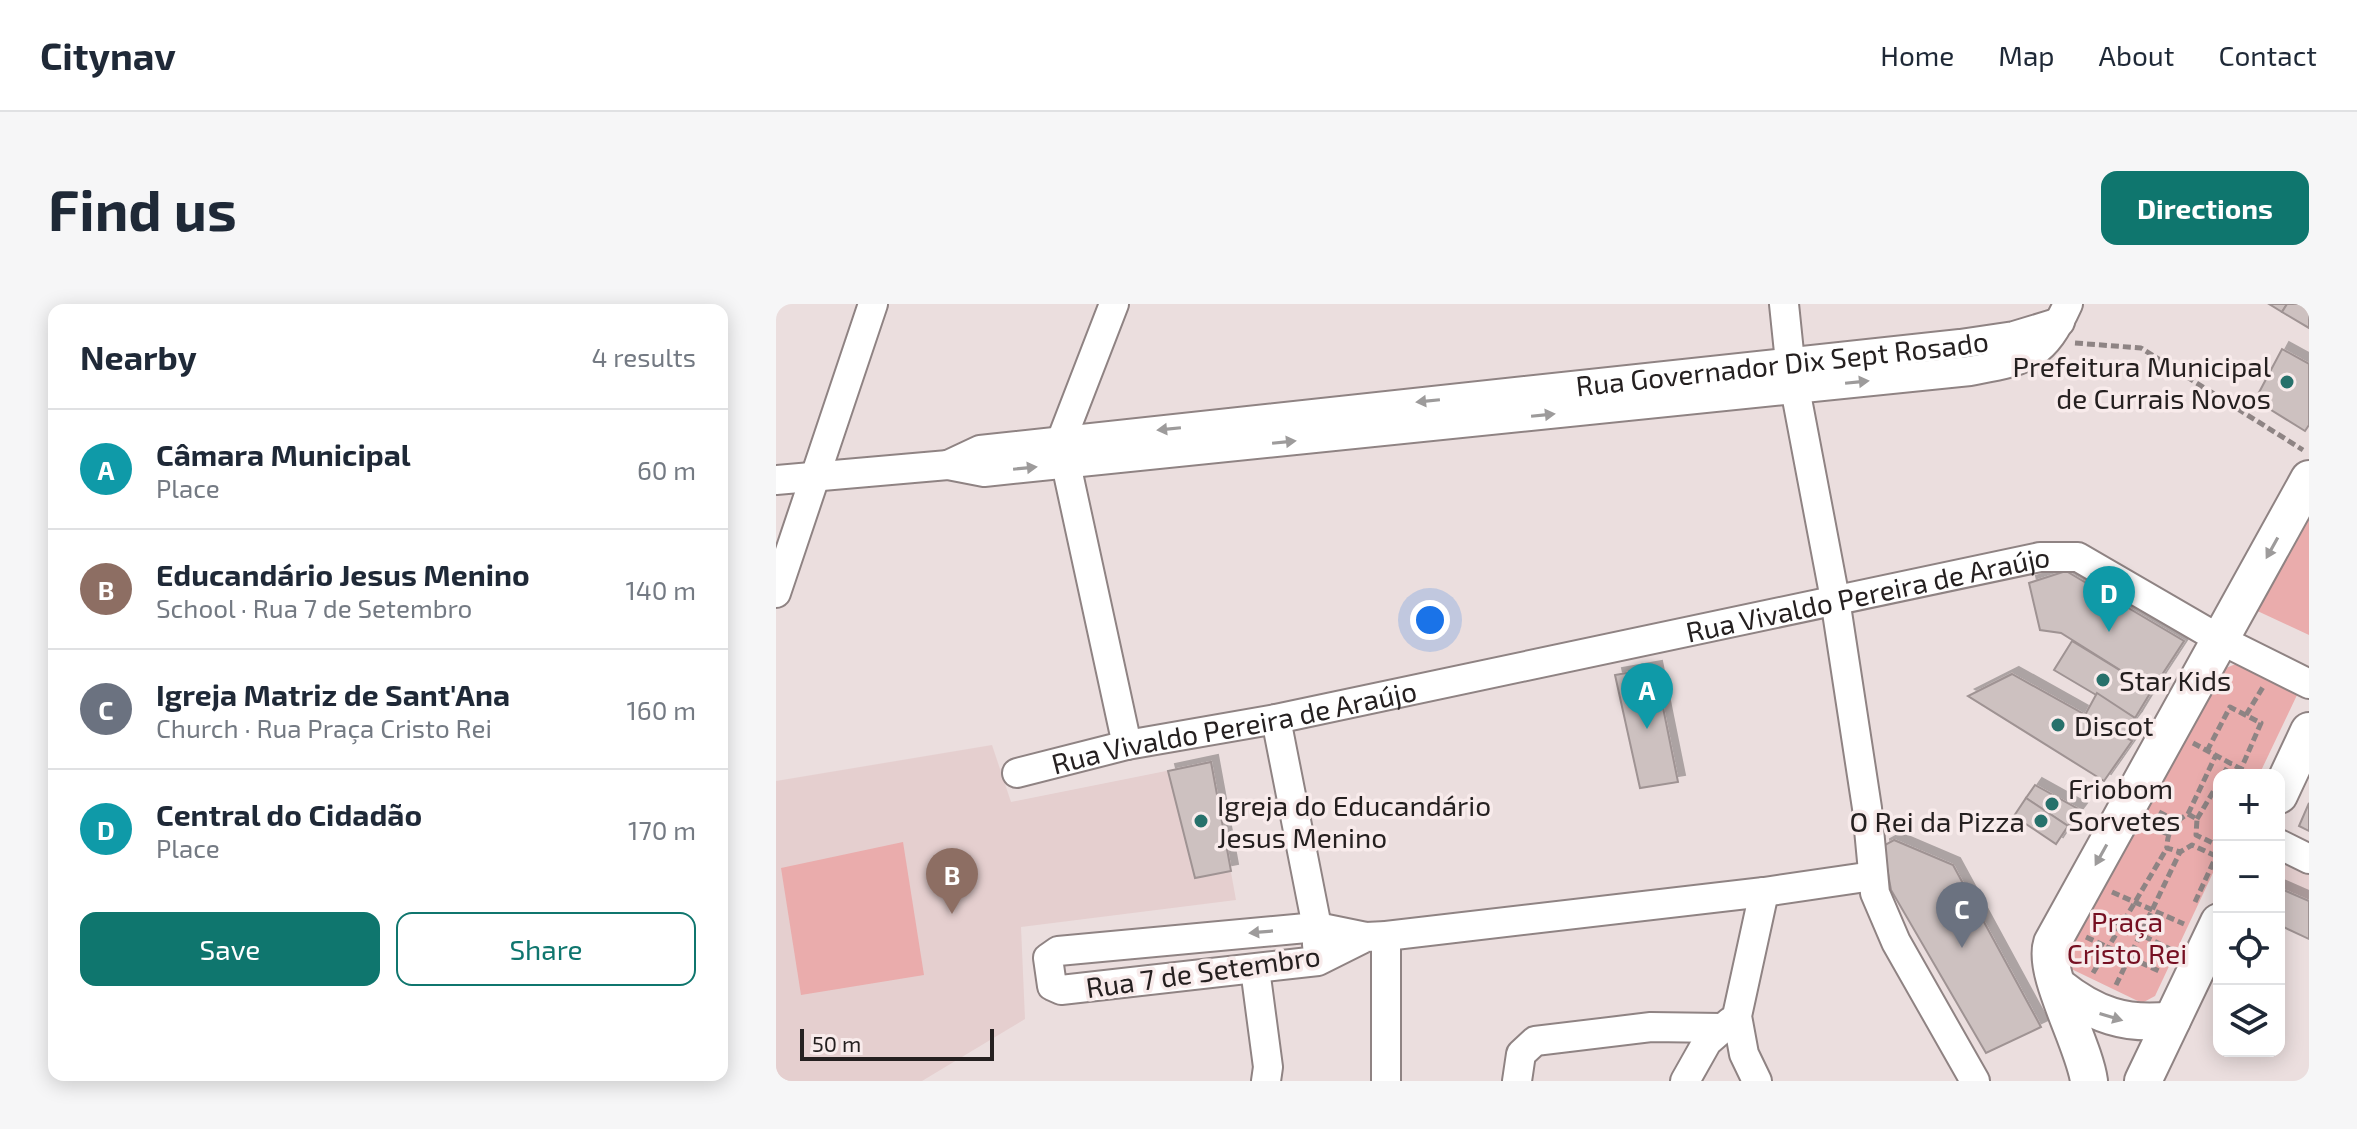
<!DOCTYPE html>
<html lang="en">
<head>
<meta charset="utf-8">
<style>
	:root { --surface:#fff; --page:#f6f6f7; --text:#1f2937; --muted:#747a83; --line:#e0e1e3; --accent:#0f766e }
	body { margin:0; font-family:"Exo 2",sans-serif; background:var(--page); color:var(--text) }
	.controls { position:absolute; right:24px; bottom:24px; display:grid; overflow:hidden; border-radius:16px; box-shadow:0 4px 20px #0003 }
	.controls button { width:72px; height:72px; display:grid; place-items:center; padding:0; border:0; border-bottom:2px solid var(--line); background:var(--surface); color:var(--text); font:40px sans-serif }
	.scale { position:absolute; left:24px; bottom:20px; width:194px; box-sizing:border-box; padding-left:8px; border:4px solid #252020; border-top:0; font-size:22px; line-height:28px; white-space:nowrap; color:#252020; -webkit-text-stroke:6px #f8ebeb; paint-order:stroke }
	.you { position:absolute; left:654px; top:316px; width:28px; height:28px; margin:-20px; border:6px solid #fff; border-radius:50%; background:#1a73e8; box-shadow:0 0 0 12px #1a73e833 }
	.badge { display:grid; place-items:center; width:52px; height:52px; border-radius:50%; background:var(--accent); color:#fff; font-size:26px; font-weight:700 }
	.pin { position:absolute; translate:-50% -66px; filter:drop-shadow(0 2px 4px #0008) }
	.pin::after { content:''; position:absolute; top:42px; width:28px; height:24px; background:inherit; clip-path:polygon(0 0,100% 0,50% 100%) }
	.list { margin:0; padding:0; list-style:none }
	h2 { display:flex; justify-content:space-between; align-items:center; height:104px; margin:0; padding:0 32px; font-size:34px }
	h2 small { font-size:26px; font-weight:400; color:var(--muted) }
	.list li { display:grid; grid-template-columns:52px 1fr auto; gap:24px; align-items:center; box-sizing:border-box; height:120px; padding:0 32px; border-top:2px solid var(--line) }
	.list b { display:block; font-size:30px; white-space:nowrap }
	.list p { margin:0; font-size:26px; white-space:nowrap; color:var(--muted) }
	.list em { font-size:26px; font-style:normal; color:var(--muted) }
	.actions { display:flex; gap:16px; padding:24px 32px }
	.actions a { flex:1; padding:18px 0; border:2px solid var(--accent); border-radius:16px; text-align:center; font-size:28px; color:var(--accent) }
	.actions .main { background:var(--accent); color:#fff }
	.icon { flex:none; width:44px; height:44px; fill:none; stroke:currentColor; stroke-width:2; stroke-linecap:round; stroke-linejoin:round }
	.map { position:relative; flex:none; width:1533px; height:777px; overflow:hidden; border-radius:16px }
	header { display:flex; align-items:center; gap:48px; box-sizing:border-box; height:112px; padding:0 40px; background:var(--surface); border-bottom:2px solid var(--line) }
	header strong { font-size:38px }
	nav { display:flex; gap:44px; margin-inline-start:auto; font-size:28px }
	.intro { display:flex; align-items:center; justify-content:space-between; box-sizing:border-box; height:192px; padding:0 48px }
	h1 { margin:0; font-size:56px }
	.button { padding:20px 36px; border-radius:16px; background:var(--accent); color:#fff; font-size:28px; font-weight:700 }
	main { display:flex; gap:48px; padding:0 48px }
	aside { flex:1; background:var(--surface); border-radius:16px; box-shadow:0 4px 20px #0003 }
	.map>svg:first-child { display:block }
	.built { fill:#e5cfcf }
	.green { fill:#eaacac }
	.building { fill:#cdc1c0; stroke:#9f9393; stroke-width:2; filter:url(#shadow) }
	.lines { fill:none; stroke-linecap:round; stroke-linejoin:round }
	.minor-casing { stroke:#8f8383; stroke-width:32 }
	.tertiary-casing { stroke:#8f8383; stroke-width:40 }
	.path { stroke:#8e8484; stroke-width:5; stroke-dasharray:8 4; stroke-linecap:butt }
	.minor { stroke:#fff; stroke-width:28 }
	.tertiary { stroke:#fff; stroke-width:36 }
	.oneway { fill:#9d9b9b }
	.poi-dot { fill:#27716b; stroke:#f8ebeb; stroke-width:3 }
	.labels { text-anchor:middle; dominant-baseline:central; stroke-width:7; stroke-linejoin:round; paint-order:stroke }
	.street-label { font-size:28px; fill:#252020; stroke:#f8ebeb }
	.poi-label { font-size:28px; fill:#252020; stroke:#f8ebeb; text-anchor:start }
	.park-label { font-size:28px; fill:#760f22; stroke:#f8ebeb }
</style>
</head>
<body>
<header>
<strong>Citynav</strong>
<nav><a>Home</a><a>Map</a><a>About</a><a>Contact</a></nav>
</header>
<div class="intro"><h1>Find us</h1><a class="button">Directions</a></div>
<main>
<aside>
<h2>Nearby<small>4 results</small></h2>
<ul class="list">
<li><span class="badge" style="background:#0f9aa8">A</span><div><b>Câmara Municipal</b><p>Place</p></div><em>60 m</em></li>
<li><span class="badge" style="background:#8d6e63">B</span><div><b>Educandário Jesus Menino</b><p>School · Rua 7 de Setembro</p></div><em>140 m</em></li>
<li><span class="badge" style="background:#6b7280">C</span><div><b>Igreja Matriz de Sant'Ana</b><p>Church · Rua Praça Cristo Rei</p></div><em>160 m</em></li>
<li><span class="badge" style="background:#0f9aa8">D</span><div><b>Central do Cidadão</b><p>Place</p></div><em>170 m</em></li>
</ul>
<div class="actions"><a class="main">Save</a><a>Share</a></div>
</aside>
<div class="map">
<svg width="1533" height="777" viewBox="0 0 1533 777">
	<defs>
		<filter id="shadow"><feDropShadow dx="7" dy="-7" stdDeviation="0" flood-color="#0004"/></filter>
	</defs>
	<rect width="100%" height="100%" fill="#ebdede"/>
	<g class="built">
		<polygon points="216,441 235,498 435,458 460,596 245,623 249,715 146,777 0,777 0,477"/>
		<polygon points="1507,549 1533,560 1533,597 1503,584"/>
	</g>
	<g class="green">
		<polygon points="1533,190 1533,331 1475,304"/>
		<polygon points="1462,359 1521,391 1483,471 1443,471 1443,556 1379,692 1366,699 1285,660 1282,649 1450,364"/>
		<polygon points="127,538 148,671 25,691 5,564"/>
	</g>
	<g class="building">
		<polygon points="1493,0 1511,0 1506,8"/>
		<polygon points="1511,0 1533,0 1533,24 1506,8"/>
		<polygon points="1506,45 1533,60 1533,121 1529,127 1479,96"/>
		<polygon points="1290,267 1408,337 1376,386 1285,329 1264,326 1253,279"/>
		<polygon points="1296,337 1376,386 1359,414 1278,366"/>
		<polygon points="879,364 902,478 864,484 839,371"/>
		<polygon points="1236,370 1356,437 1328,477 1192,392"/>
		<polygon points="1321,389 1359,414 1346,431 1309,411"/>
		<polygon points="435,458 455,567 419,574 392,467"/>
		<polygon points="1259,481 1304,506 1292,522 1250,494"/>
		<polygon points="1250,494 1292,522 1280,540 1238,512"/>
		<polygon points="1533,499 1533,527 1523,522"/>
		<polygon points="1118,536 1177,561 1265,723 1210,749 1115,586 1107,542"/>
		<polygon points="1503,584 1533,597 1533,635 1503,621"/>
	</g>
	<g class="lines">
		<defs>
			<g id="minor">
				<polyline points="338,0 285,137 351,441"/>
				<polyline points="1008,0 1014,58 1059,295 1091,504 1099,589 1120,638 1199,777"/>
				<path id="s1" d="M 172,161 L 204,146 L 1184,40 L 1238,32 L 1284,18"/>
				<path d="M 0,176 L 172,161 L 208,168 L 1194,67 C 1251,56 1267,55 1292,0"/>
				<polyline points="0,289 97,0"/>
				<polyline points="500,415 541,623 541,641"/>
				<path id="s2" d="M 241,469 L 351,441 L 500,415 L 1264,253 L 1302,253 L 1445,336 L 1533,380"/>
				<polyline points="1503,540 1533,555"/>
				<polyline points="610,632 610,777"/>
				<polyline points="590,633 542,657 285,686 276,682 272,654 282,647 541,623 590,633 610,632 988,588 1097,572"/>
				<polyline points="479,665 492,763 490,777"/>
				<polyline points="741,777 745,750 759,737 875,723 946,724"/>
				<polyline points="909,777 931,738 954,718"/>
				<polyline points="981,777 968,750 961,712 988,588"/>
			</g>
			<g id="tertiary">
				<polyline points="1503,491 1533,427"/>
				<path d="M 1282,682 C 1318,711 1350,722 1396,716"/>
				<path d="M 1313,777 C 1308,740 1266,669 1276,639 L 1533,175"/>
				<polyline points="1367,777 1443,618"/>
			</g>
		</defs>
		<use href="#minor" class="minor-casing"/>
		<use href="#tertiary" class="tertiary-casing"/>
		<g class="path">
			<polyline points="1299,39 1365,44 1527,146"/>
			<polyline points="1470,411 1487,383"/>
			<polyline points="1417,439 1476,471"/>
			<polyline points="1431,447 1454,403 1485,419 1465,465"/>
			<polyline points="1447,471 1454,459"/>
			<polyline points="1383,508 1400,517"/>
			<polyline points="1412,510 1440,451"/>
			<polyline points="1421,515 1443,478"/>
			<polyline points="1375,523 1392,530"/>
			<path d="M 1440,552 L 1416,541 L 1404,548 L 1391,544 C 1391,527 1398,518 1412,510 L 1421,515 L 1420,531 L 1443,542"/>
			<polyline points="1336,588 1408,620"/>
			<polyline points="1419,598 1443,546"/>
			<polyline points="1325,611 1396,646"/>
			<polyline points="1310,633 1385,668"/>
			<polyline points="1317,669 1391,544"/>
			<polyline points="1340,681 1404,548"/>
		</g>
		<use href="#minor" class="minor"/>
		<use href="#tertiary" class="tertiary"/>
	</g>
	<defs><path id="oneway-solid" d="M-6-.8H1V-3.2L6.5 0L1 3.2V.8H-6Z" transform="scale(2)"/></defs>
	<g class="oneway">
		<use href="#oneway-solid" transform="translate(1081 78) rotate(-6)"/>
		<use href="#oneway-solid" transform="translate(652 97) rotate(174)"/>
		<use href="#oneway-solid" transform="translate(767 111) rotate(-6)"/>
		<use href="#oneway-solid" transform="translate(393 125) rotate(174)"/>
		<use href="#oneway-solid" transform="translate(508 138) rotate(-6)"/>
		<use href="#oneway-solid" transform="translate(249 164) rotate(-6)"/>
		<use href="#oneway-solid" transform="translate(1496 244) rotate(119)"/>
		<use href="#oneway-solid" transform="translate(1325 551) rotate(119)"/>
		<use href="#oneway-solid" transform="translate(485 628) rotate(175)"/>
		<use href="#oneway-solid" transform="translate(1335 713) rotate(17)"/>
	</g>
	<g class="poi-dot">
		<circle cx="1511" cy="78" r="8"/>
		<circle cx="1327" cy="376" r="8"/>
		<circle cx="1282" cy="421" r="8"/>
		<circle cx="1276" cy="500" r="8"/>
		<circle cx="425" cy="517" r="8"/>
		<circle cx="1265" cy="517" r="8"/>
	</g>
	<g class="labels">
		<g class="street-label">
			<text stroke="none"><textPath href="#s1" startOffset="842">Rua Governador Dix Sept Rosado</textPath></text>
			<text stroke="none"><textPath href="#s2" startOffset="870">Rua Vivaldo Pereira de Araújo</textPath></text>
			<text stroke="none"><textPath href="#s2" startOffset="222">Rua Vivaldo Pereira de Araújo</textPath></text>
			<text transform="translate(427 667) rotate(-8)">Rua 7 de Setembro</text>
		</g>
		<g class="poi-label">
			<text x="1495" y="62" text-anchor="end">Prefeitura Municipal<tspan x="1495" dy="32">de Currais Novos</tspan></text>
			<text x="1343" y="376">Star Kids</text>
			<text x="1298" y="421">Discot</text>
			<text x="1292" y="484">Friobom<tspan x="1292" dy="32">Sorvetes</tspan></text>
			<text x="441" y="501">Igreja do Educandário<tspan x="441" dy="32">Jesus Menino</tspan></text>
			<text x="1249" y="517" text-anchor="end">O Rei da Pizza</text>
		</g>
		<g class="park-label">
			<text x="1351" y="617">Praça<tspan x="1351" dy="32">Cristo Rei</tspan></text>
		</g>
	</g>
</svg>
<div class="controls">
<button>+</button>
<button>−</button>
<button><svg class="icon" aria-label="locate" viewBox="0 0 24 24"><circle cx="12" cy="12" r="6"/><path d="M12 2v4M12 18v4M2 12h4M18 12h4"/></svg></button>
<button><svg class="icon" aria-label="layers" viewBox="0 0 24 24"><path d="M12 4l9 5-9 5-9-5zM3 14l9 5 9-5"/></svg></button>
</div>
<div class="scale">50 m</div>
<div class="you"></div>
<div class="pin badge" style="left:871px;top:425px;background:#0f9aa8">A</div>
<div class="pin badge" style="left:176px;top:610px;background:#8d6e63">B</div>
<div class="pin badge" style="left:1186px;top:644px;background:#6b7280">C</div>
<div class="pin badge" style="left:1333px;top:328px;background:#0f9aa8">D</div>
</div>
</main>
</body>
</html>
